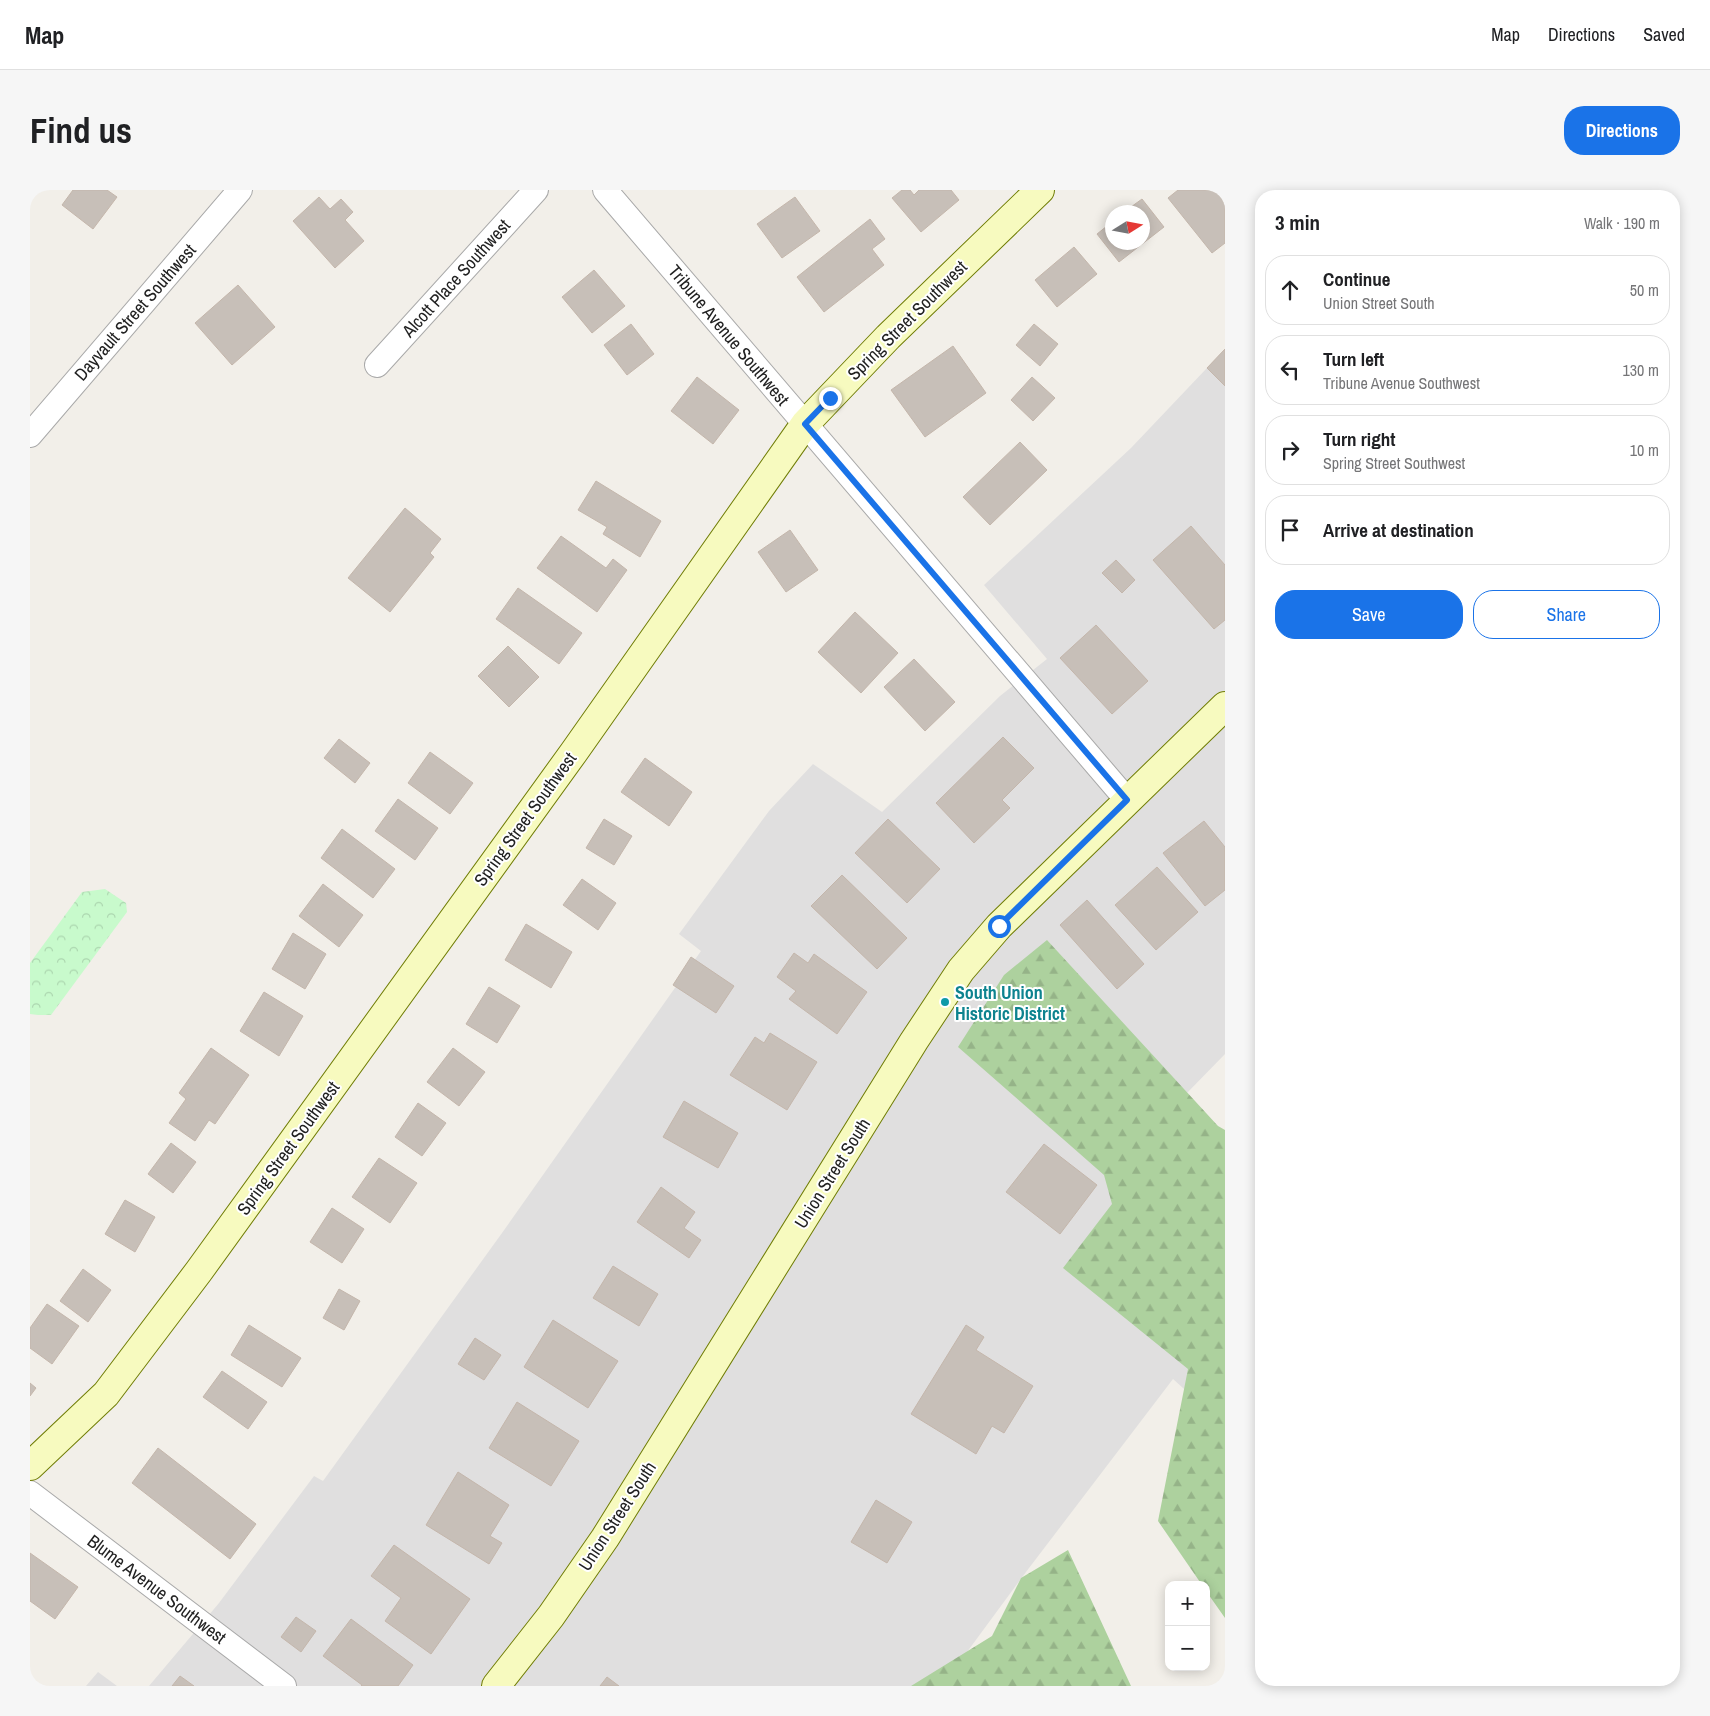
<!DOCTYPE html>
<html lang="en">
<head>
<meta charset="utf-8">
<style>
	:root { --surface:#fff; --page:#f6f6f6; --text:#202124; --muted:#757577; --line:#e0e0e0; --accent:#1a73e8 }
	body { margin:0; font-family:"Archivo Narrow",sans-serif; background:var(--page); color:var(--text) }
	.controls { position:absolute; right:15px; bottom:15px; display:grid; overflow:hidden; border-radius:10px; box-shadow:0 2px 12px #0003 }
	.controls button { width:45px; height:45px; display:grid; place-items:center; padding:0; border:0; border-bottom:1px solid var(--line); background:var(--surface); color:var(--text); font:25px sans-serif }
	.compass { position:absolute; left:1075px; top:15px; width:45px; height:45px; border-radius:50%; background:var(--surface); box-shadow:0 2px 12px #0003; rotate:79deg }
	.stop { position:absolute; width:15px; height:15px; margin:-11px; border:4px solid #1a73e8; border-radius:50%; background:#fff }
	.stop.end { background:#1a73e8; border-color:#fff; box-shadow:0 1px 5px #0008 }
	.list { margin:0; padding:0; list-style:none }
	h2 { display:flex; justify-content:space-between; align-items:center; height:65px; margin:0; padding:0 20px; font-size:21px }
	h2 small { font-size:16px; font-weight:400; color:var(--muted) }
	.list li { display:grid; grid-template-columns:32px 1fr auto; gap:15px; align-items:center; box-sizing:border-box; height:70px; margin:0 10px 10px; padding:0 10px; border:1px solid var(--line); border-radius:20px }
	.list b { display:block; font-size:19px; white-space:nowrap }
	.list p { margin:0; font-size:16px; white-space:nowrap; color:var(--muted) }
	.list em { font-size:16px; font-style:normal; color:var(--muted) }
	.actions { display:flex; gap:10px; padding:15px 20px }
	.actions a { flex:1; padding:11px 0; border:1px solid var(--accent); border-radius:20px; text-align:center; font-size:18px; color:var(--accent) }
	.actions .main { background:var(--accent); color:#fff }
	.icon { flex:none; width:28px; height:28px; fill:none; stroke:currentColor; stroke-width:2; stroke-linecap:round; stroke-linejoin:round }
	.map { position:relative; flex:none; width:1195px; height:1496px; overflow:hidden; border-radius:20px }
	header { display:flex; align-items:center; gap:30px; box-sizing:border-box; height:70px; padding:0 25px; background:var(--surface); border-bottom:1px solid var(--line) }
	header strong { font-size:24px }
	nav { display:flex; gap:28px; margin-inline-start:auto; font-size:18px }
	.intro { display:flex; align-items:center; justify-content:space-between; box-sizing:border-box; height:120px; padding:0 30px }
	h1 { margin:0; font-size:35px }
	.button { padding:12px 22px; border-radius:20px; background:var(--accent); color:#fff; font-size:18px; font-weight:700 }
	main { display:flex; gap:30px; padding:0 30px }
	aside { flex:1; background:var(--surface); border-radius:20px; box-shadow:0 2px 12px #0003 }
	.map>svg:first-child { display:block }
	.residential { fill:#e0dfdf }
	.forest { fill:url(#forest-firs) }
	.park { fill:url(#park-crowns) }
	.building { fill:#c7bfb8; stroke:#c4b6ab }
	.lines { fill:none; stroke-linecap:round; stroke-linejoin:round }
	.street-casing { stroke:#a9a9a9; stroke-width:26 }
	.secondary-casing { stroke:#707d05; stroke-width:30 }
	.street { stroke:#fff; stroke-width:24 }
	.secondary { stroke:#f7fabf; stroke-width:28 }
	.route { stroke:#1a73e8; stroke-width:6 }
	.culture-dot { fill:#0f9aa8; stroke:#fff; stroke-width:2 }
	.labels { text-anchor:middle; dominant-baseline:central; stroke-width:4; stroke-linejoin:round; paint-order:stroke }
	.street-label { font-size:18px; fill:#222; stroke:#fff }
	.culture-label { font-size:18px; font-weight:bold; fill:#0d838f; stroke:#fff; text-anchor:start }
</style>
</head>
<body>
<header>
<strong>Map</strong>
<nav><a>Map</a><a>Directions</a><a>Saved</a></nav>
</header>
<div class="intro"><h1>Find us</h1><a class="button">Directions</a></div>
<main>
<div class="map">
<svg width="1195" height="1496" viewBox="0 0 1195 1496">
	<defs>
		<pattern id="forest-firs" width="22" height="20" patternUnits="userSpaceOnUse" patternTransform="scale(1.25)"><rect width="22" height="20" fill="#add19e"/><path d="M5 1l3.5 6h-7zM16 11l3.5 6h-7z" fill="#95b388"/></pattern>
		<pattern id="park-crowns" width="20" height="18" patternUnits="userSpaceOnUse" patternTransform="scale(1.25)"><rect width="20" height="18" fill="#c8facc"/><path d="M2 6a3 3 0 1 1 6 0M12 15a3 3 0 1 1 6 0" fill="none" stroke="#acd6af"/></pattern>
	</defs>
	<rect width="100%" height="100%" fill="#f2efe9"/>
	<g class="residential">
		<polygon points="1195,159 1195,864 1156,904 1173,1216 1143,1189 996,1382 912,1496 119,1496 189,1413 284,1286 293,1291 472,1043 671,761 649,744 739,621 783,574 852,622 970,506 1017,469 954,395 1101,258"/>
		<polygon points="68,1482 87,1496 56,1496"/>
	</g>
	<g class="forest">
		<polygon points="1017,750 1188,936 1195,940 1195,1428 1176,1401 1176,1395 1172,1395 1128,1331 1158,1179 1033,1078 1082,1014 1074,985 928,857 974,785"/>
		<polygon points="1038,1360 1101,1496 881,1496 962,1446 991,1388"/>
	</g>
	<polygon class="park" points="75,699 96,713 97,722 21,825 8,825 0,824 0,773 52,702"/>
	<g class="building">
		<polygon points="43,0 77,0 87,7 63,39 32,15"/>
		<polygon points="872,0 880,0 884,5 889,0 921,0 929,10 891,42 862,8"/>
		<polygon points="1148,0 1195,0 1195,53 1182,63 1138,8"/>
		<polygon points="289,7 300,19 311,9 323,22 315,30 334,51 305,78 263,31"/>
		<polygon points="765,7 790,41 752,68 727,34"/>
		<polygon points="1112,9 1134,37 1089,72 1067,44 1082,32 1082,52 1112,52 1112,22 1094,22"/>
		<polygon points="840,29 855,49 842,59 854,75 794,122 767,87"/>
		<polygon points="1044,57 1067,84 1027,117 1005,90"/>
		<polygon points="564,80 595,116 562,143 532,107"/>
		<polygon points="208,95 245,137 202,175 165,133"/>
		<polygon points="601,134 624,164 597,185 574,155"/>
		<polygon points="1004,134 1028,154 1010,176 986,155"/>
		<polygon points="923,156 956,203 895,247 861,200"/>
		<polygon points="1195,159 1195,196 1177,178"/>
		<polygon points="667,187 709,220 683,254 641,221"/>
		<polygon points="1002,187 1025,208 1003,231 981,210"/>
		<polygon points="990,252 1017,280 960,335 933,307"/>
		<polygon points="566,291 631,331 610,367 573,344 577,337 548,320"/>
		<polygon points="375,318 411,349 400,363 404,367 360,422 318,388"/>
		<polygon points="1161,336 1195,375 1195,430 1184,439 1123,370"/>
		<polygon points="760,340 788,380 756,402 728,362"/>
		<polygon points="531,346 576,378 583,369 597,380 567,422 507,378"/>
		<polygon points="1086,370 1105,390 1092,403 1072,383"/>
		<polygon points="488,398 552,443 529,474 466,429"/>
		<polygon points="825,422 868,463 831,503 788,462"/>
		<polygon points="1066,435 1118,491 1082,524 1030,468"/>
		<polygon points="478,456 509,487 479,517 448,486"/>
		<polygon points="884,469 925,512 895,541 854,497"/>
		<polygon points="973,547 1004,578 972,610 980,618 944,653 906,613"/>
		<polygon points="309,549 340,573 325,593 294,568"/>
		<polygon points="400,562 443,593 420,624 378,593"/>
		<polygon points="615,568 662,602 639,636 591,602"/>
		<polygon points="368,609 408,638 385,670 345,641"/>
		<polygon points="574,629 602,646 584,675 556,658"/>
		<polygon points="858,629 910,679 877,713 825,663"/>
		<polygon points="1174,631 1195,657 1195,700 1175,716 1133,663"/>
		<polygon points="312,639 365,679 343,708 291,668"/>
		<polygon points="1127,677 1168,722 1126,760 1085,715"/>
		<polygon points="812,685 877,748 847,779 781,716"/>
		<polygon points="552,689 586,713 568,740 533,715"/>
		<polygon points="293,694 333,725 309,757 269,726"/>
		<polygon points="1057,710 1114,774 1087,799 1030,735"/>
		<polygon points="496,734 542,762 521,798 475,770"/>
		<polygon points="263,743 296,764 275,799 242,779"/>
		<polygon points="764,763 778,773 784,764 837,802 807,844 759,809 766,801 747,787"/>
		<polygon points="661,767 704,796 686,823 643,795"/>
		<polygon points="459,797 490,816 467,853 436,834"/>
		<polygon points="234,802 273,826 249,866 210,841"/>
		<polygon points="740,843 787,872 757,920 700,885 725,847 734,853"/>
		<polygon points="181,858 219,885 185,934 179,930 165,951 139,933 156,909 149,903"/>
		<polygon points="423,858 455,882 429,916 397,892"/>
		<polygon points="654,911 708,943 688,978 633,947"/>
		<polygon points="388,913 416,933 392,966 365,947"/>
		<polygon points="141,953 166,972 143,1003 118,984"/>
		<polygon points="1014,954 1067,995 1030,1044 976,1002"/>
		<polygon points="349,968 387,993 360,1033 322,1007"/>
		<polygon points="631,997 665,1022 654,1038 671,1050 659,1068 607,1032"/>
		<polygon points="95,1010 125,1027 105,1062 75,1044"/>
		<polygon points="302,1018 334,1039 312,1073 280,1052"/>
		<polygon points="583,1076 628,1104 609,1136 563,1108"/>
		<polygon points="53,1079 81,1100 58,1132 30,1111"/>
		<polygon points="309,1099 330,1111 314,1140 293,1128"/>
		<polygon points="17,1114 49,1136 22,1174 0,1158 0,1138"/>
		<polygon points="523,1130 588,1171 558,1218 494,1177"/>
		<polygon points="219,1135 271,1168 252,1197 201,1165"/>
		<polygon points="936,1135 954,1147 946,1160 1003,1196 974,1243 962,1236 946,1264 881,1224"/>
		<polygon points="445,1148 471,1165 454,1190 428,1174"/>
		<polygon points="192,1181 237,1212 218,1239 173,1207"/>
		<polygon points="0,1193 6,1198 0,1206"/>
		<polygon points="487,1212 549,1251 521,1296 459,1258"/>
		<polygon points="128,1258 226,1334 200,1369 102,1293"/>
		<polygon points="428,1282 479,1315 460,1346 472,1353 459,1374 396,1335"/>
		<polygon points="846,1310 882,1332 857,1373 821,1352"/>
		<polygon points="364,1355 440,1409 401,1464 355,1431 371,1408 341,1386"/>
		<polygon points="0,1363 48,1397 25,1429 0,1411"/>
		<polygon points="266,1427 286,1441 271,1462 251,1447"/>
		<polygon points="321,1429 383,1475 368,1496 331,1496 332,1495 293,1466"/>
		<polygon points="150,1486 164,1496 142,1496"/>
		<polygon points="577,1487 589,1496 570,1496"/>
	</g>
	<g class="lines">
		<defs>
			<g id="street">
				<polyline points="575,0 1097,610"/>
				<polyline points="347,175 506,0"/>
				<polyline points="0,245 210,0"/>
				<polyline points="0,1303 254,1496"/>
			</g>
			<g id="secondary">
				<polyline points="0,1276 76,1204 169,1081 544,562 775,234 858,147 1010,0"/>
				<polyline points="466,1496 521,1426 575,1348 884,851 931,780 969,736 1195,516"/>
			</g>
		</defs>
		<use href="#street" class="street-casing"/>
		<use href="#secondary" class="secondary-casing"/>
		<use href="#street" class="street"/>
		<use href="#secondary" class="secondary"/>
	</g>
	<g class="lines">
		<polyline class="route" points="800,208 775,234 1097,610 969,736"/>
	</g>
	<circle class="culture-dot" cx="915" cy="812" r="5"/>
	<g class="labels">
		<g class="street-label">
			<text transform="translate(426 88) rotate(-48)">Alcott Place Southwest</text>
			<text transform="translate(105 122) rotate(-49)">Dayvault Street Southwest</text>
			<text transform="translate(877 130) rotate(-45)">Spring Street Southwest</text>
			<text transform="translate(699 145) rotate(50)">Tribune Avenue Southwest</text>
			<text transform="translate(495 629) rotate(-54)">Spring Street Southwest</text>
			<text transform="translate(258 958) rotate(-54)">Spring Street Southwest</text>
			<text transform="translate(802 983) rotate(-58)">Union Street South</text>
			<text transform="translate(587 1326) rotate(-57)">Union Street South</text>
			<text transform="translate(127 1399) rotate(37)">Blume Avenue Southwest</text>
		</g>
		<g class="culture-label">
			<text x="925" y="802">South Union<tspan x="925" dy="21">Historic District</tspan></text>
		</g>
	</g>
</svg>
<div class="controls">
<button>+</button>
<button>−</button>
</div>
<svg class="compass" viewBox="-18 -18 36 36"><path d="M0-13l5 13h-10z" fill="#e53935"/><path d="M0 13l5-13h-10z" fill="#757577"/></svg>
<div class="stop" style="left:969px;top:736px"></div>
<div class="stop end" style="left:800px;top:208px"></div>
</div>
<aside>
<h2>3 min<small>Walk · 190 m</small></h2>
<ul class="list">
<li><svg class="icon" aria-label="ahead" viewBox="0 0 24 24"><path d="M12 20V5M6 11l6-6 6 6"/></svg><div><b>Continue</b><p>Union Street South</p></div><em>50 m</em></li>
<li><svg class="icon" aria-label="left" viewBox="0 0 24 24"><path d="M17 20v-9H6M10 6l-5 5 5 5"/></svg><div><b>Turn left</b><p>Tribune Avenue Southwest</p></div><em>130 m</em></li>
<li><svg class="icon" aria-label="right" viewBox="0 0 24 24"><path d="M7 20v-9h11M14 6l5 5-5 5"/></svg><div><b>Turn right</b><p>Spring Street Southwest</p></div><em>10 m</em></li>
<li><svg class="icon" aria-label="arrive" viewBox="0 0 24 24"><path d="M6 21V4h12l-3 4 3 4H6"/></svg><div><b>Arrive at destination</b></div></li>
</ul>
<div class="actions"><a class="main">Save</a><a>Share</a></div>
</aside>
</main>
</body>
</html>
